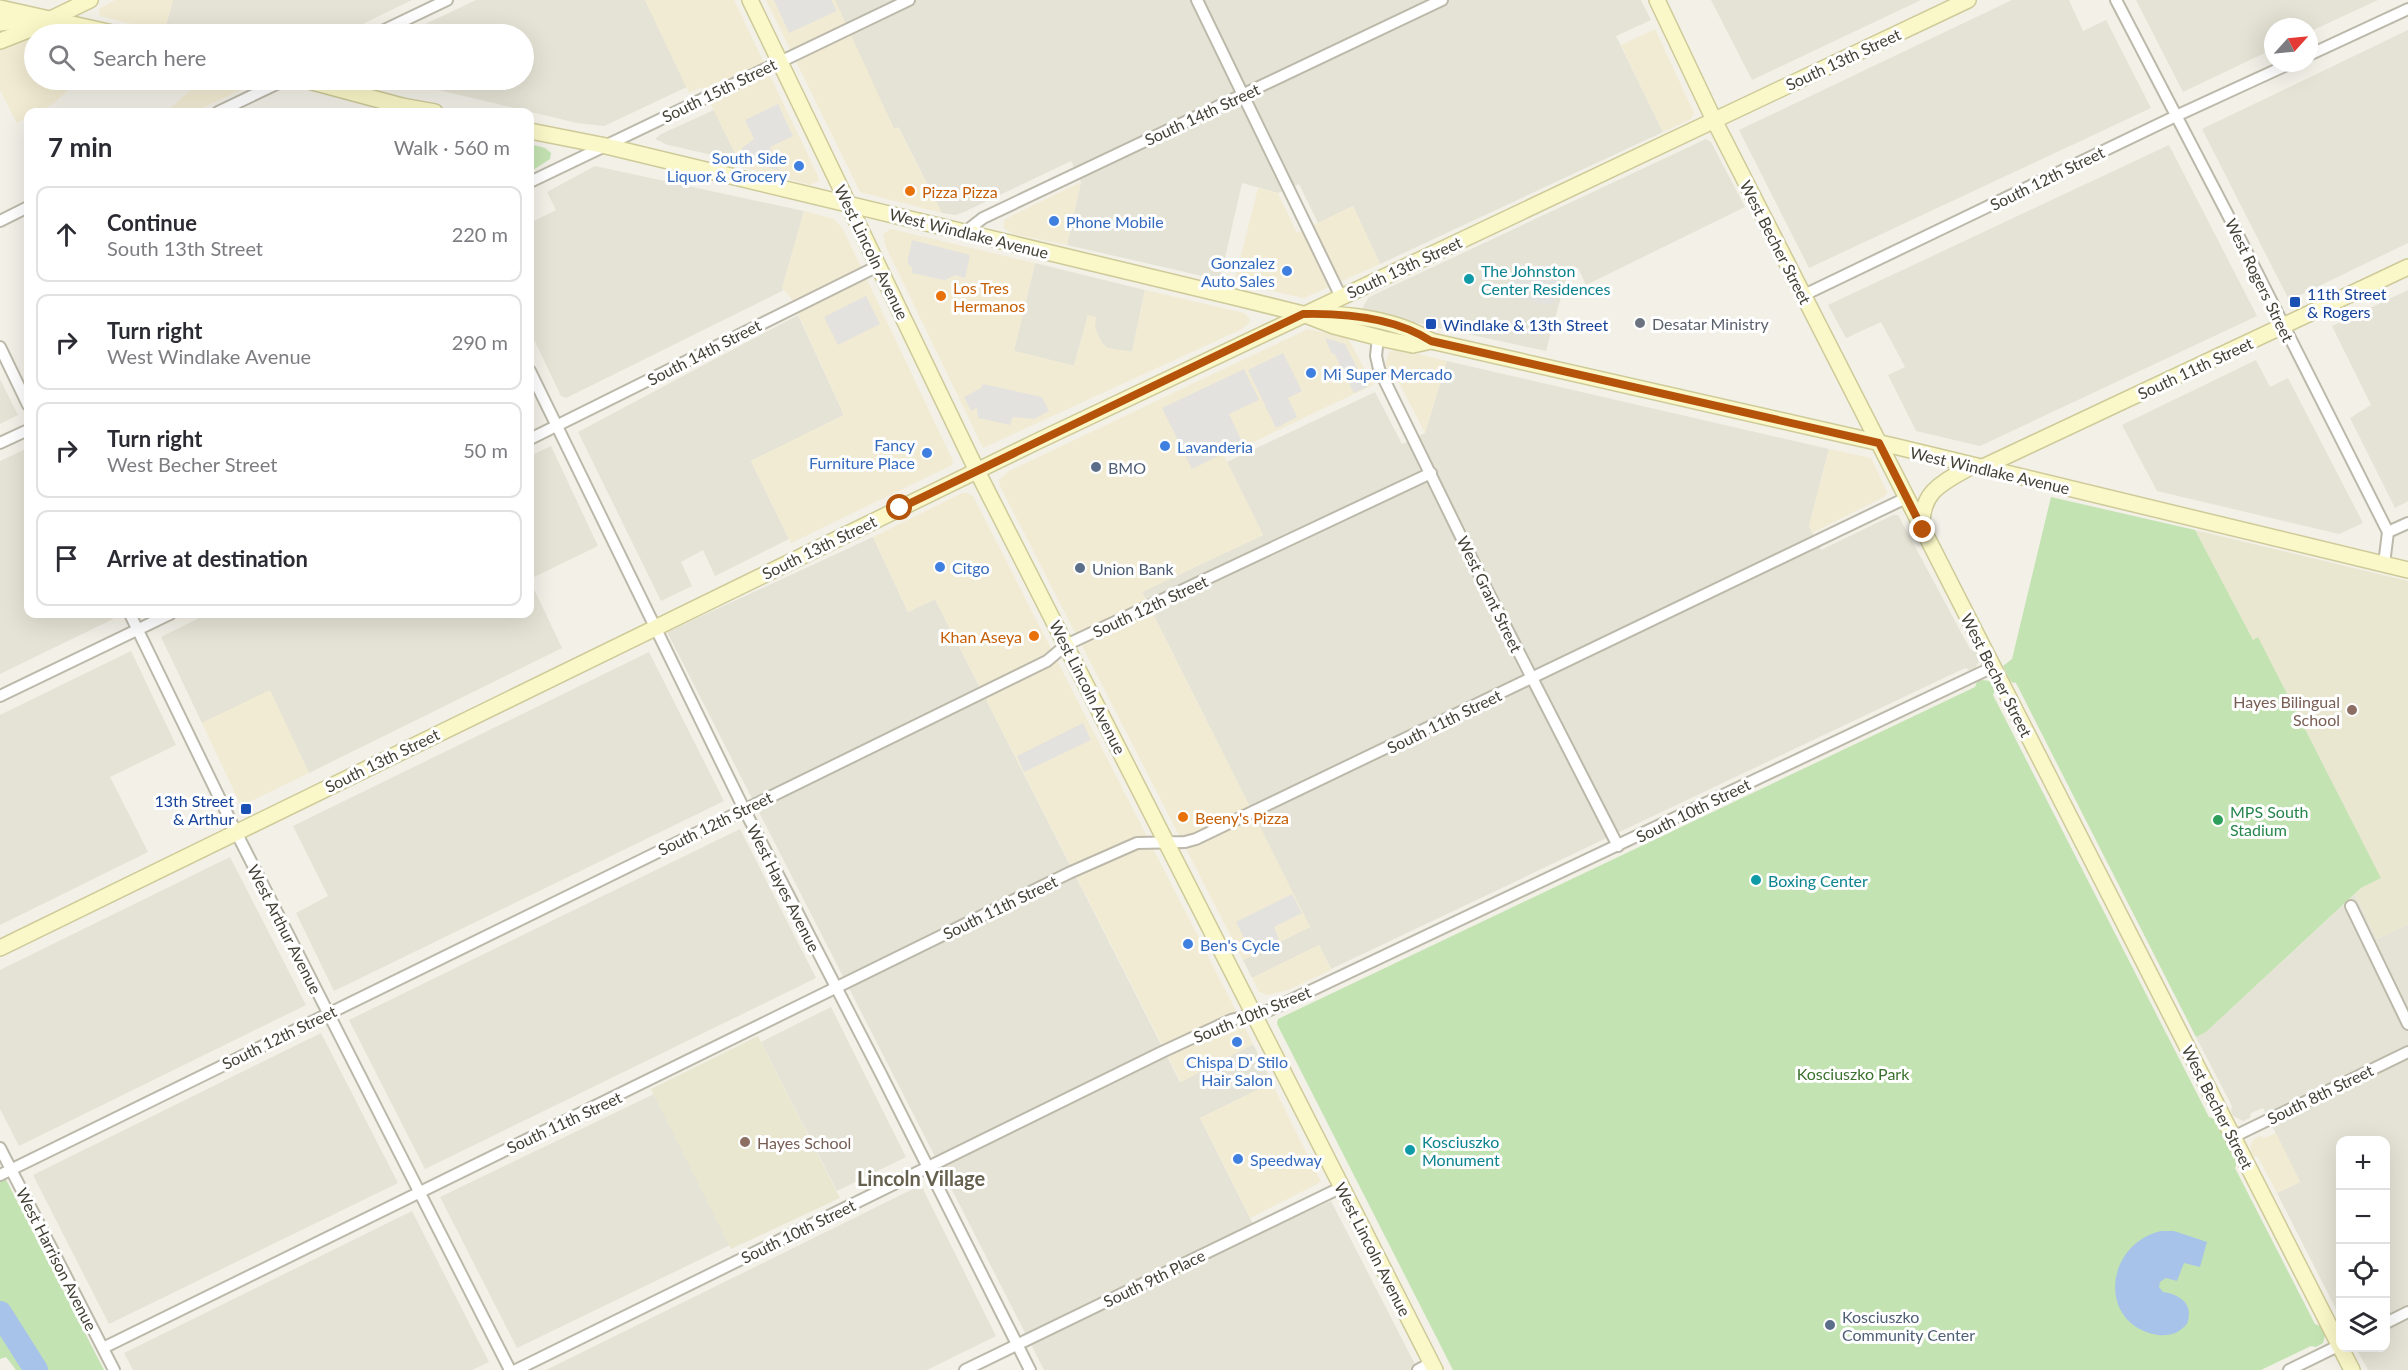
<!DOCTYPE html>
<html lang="en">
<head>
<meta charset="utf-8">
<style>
	:root { --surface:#fff; --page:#f7f7f7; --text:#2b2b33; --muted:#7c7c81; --line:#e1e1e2 }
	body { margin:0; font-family:Lato,sans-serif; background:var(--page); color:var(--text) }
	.controls { position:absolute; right:18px; bottom:18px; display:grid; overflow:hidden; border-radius:12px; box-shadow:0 6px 24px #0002 }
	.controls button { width:54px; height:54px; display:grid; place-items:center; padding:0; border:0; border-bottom:2px solid var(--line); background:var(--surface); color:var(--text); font:30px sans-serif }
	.compass { position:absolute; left:2264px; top:18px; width:54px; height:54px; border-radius:50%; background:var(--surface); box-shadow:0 6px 24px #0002; rotate:63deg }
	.stop { position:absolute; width:18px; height:18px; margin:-14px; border:4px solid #b45309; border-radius:50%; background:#fff }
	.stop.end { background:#b45309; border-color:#fff; box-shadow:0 2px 6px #0008 }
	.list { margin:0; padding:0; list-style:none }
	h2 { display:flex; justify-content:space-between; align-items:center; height:78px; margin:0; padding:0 24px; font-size:26px }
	h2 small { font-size:20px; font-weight:400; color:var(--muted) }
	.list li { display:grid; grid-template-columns:39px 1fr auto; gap:18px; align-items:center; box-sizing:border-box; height:96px; margin:0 12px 12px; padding:0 12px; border:2px solid var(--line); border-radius:12px }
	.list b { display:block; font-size:22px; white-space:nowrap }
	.list p { margin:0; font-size:20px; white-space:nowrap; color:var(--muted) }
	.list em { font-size:20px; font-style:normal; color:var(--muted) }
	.icon { flex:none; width:33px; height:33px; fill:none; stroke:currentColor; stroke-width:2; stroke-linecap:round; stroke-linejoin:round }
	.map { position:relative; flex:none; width:2408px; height:1370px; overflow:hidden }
	.search { position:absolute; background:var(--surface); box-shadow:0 6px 24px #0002; left:24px; top:24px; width:510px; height:66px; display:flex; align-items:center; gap:15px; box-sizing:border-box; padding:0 21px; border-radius:33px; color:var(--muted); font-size:22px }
	.panel { position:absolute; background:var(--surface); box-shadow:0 6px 24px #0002; left:24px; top:108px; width:510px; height:510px; border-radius:12px }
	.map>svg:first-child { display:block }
	.residential { fill:#e5e3d5 }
	.commercial { fill:#f2ebd3 }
	.education { fill:#eae7d1 }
	.green { fill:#c4e3b2 }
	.parking { fill:#e3e2de }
	.water { fill:#a7c3ea }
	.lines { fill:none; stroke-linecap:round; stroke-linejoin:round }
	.river { stroke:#a7c3ea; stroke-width:24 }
	.street-casing { stroke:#bcb9aa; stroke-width:14 }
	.secondary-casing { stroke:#ceca99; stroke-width:18 }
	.street { stroke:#fff; stroke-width:10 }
	.secondary { stroke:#faf7c8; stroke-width:15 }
	.route { stroke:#b45309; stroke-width:8 }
	.shop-dot { fill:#3f7fe0; stroke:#fff; stroke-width:2 }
	.food-dot { fill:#e8710a; stroke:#fff; stroke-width:2 }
	.culture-dot { fill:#0f9aa8; stroke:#fff; stroke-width:2 }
	.transit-dot { fill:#1a4fb4; stroke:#fff; stroke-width:2 }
	.worship-dot { fill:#6b7280; stroke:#fff; stroke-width:2 }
	.service-dot { fill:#5c6f8a; stroke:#fff; stroke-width:2 }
	.education-dot { fill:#8d6e63; stroke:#fff; stroke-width:2 }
	.leisure-dot { fill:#2e9e5b; stroke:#fff; stroke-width:2 }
	.labels { text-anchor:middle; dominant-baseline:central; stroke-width:6; stroke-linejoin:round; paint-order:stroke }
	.street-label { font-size:16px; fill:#444136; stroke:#fff }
	.shop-label { font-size:16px; fill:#366cbe; stroke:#fff; text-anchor:start }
	.food-label { font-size:16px; fill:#c56008; stroke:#fff; text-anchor:start }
	.culture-label { font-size:16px; fill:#0d838f; stroke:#fff; text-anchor:start }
	.transit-label { font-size:16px; fill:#164399; stroke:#fff; text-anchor:start }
	.worship-label { font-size:16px; fill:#5b616d; stroke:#fff; text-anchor:start }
	.service-label { font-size:16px; fill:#4e5e75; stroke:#fff; text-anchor:start }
	.education-label { font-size:16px; fill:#785e54; stroke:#fff; text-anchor:end }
	.leisure-label { font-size:16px; fill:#27864d; stroke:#fff; text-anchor:start }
	.park-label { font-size:16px; fill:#3b712e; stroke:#fff }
	.quarter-label { font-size:20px; font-weight:bold; fill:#66614e; stroke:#fff }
</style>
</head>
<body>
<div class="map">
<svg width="2408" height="1370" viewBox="0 0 2408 1370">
	<rect width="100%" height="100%" fill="#f2f0e7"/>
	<g class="residential">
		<polygon points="173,0 412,0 342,34 206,34 166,25"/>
		<polygon points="476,0 645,0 687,87 604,126 577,123 409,83 410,80 524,80 524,34 420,34 421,26"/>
		<polygon points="833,0 1641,0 1651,20 1616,36 1663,132 1380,264 1353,206 1318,223 1299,184 1278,193 1242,183 1220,280 1067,245 1081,182 1071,161 964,212 955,215 942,213 899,128 894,129"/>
		<polygon points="1711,0 1921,0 1752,80"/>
		<polygon points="2012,0 2069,0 2083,31 2106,20 2151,108 1809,268 1739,130"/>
		<polygon points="2136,0 2378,0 2309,32 2309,27 2273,27 2273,49 2183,92"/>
		<polygon points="2408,30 2408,243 2292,299 2287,296 2202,129"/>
		<polygon points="714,110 739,161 668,145 655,139 661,134"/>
		<polygon points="1706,139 1711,142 1745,207 1586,285 1578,268 1568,272 1546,351 1367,312 1364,310 1363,307 1369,297"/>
		<polygon points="2169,145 2257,316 1980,446 1916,431 1888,375 1905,367 1881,322 1846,338 1828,305"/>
		<polygon points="595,166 804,211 782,288 784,290 566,398 561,396 530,331 530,223 556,210 547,192"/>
		<polygon points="1035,263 1145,290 1132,352 1107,348 1102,343 1088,315 1074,366 1014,351"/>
		<polygon points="2408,290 2408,501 2395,508 2350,418 2371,405 2332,326"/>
		<polygon points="798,315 844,415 751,461 789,539 715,576 703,550 681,562 692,586 661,601 578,432"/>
		<polygon points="2256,360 2270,387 2288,378 2363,523 2339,534 2157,491 2122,425"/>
		<polygon points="1447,361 1829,449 1809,526 1821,550 1893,515 1898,515 1970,649 1976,652 1979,661 1976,667 1970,670 1965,668 1331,969 1319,945 1252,978 1243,960 1310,927 1142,592 1263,535 1227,462 1375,392 1402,444 1425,433"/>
		<polygon points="0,379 18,415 0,424"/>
		<polygon points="551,446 598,546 534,577 532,585 562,648 309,773 269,691 202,723 161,637 207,614 530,614 530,456"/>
		<polygon points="28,448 28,614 110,614 113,619 0,674 0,461"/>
		<polygon points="873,537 908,612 935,599 1180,1082 1253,1044 1272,1083 1200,1118 1258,1234 1331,1201 1418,1370 1044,1370 667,632"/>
		<polygon points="131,651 176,745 110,777 148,852 0,925 0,715"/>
		<polygon points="649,652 724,801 334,991 296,913 328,896 293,826"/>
		<polygon points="740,829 816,978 425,1169 349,1020"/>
		<polygon points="230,857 306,1005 19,1146 0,1109 0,970"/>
		<polygon points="2355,894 2377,939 2408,924 2408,1370 2368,1370 2356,1348 2386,1348 2386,1140 2340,1140 2340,1317 2277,1193 2300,1182 2263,1108 2251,1113 2250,1118 2243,1121 2233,1116 2231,1111 2232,1106 2196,1037 2206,1032"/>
		<polygon points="831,1007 906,1157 837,1191 761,1042"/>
		<polygon points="321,1033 398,1183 109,1324 33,1175"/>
		<polygon points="654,1094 730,1245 517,1348 440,1197"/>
		<polygon points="921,1185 996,1336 927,1370 546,1370"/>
		<polygon points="412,1211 489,1362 472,1370 133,1370 124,1353"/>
	</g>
	<g class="commercial">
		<polygon points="115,0 173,0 164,32 100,16 99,9"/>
		<polygon points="645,0 734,0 817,174 819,181 810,185 742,167 702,87 689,93"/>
		<polygon points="766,0 835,0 894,129 898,127 942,213 860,192"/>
		<polygon points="1655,29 1694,113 1691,119 1663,132 1621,45"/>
		<polygon points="34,36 34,80 79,80 52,105 37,112 28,112 28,117 17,123 0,90 0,50"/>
		<polygon points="202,80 245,80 246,85 239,91 194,112 166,112"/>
		<polygon points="1081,182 1067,245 1013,234 1004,228 1004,220 1011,216"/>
		<polygon points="1258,188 1278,193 1297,233 1353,206 1380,264 1304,298 1234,283"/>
		<polygon points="804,211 834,219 843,229 953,461 952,465 791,543 751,461 844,415 791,298 782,288"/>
		<polygon points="891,229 1035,263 1014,351 1074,366 1088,315 1096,317 1095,328 1102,343 1107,348 1132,352 1145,290 1244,313 1250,319 1249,323 1242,329 983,448 885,245 883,234"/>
		<polygon points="1308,329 1348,338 1373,385 1224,456 1263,535 1142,592 1310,927 1243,960 1000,486 999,480 1009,471"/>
		<polygon points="1397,349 1447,361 1425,433 1395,375 1389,372 1385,364 1389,352"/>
		<polygon points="1829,449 1871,458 1887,492 1884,497 1812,533 1809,526"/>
		<polygon points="962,493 968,493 973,496 1253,1044 1181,1082 935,599 908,612 873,537"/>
		<polygon points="270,690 309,773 241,806 202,723"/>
		<polygon points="1319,945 1331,970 1288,990 1268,995 1259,992 1252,978"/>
		<polygon points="1272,1083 1321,1182 1250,1218 1200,1118"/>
		<polygon points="2276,1133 2300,1182 2277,1193 2258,1157 2253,1156 2250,1147 2253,1140 2259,1136 2264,1138"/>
	</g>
	<g class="education">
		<polygon points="2195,530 2408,581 2408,924 2377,939 2355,894 2361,888 2381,878 2258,638 2253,640"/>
		<polygon points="758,1036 840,1198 731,1249 651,1089"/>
	</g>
	<g class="green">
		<polygon points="530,144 545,148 551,153 550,159 530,172"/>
		<polygon points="2051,497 2195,530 2253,640 2258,637 2381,878 2361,888 2206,1032 2196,1037 2016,683 2011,682 2003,666 2012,659"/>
		<polygon points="1982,680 1990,681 1995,690 1993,695 2209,1117 2214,1119 2237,1163 2235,1168 2315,1324 2320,1326 2325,1335 2323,1343 2316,1347 2311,1346 2261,1370 1453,1370 1277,1024 1278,1019 1975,687 1977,682"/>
		<polygon points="0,1168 104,1370 16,1370 6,1357 0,1359"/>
	</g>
	<g class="parking">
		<polygon points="774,0 831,0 837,11 789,33"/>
		<polygon points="778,104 793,136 770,147 779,170 740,161 737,155 743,152 742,148 754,139 745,120"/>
		<polygon points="912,240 970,255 965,278 955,275 945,280 939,279 912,273 912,267 908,264 908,259"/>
		<polygon points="1548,264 1558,282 1553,305 1511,297 1506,284"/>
		<polygon points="866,296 880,324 838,345 824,317"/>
		<polygon points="1325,338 1345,344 1367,387 1354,393 1334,353 1332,354"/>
		<polygon points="1283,353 1302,391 1288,398 1297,417 1276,428 1248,370"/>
		<polygon points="1244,369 1259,400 1229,414 1243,444 1192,469 1162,408"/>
		<polygon points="983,384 1042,397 1049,411 1034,419 1013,417 1010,425 978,418 977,408 971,411 964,397 981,388"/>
		<polygon points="1083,723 1091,740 1024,772 1017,756"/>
		<polygon points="1292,894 1302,913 1274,927 1279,939 1252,953 1236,922"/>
	</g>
	<path class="water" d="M 2161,1231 L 2174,1231 L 2207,1242 L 2200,1267 L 2184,1263 L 2177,1281 L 2166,1278 L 2160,1282 L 2159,1287 L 2163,1292 C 2181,1295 2194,1304 2187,1324 C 2177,1335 2167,1337 2153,1334 C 2097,1320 2106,1244 2161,1231 Z"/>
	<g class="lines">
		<polyline class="river" points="0,1313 36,1370"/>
		<defs>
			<g id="street">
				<polyline points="1197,0 1341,297"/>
				<polyline points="2116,0 2231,221 2388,532 2384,564"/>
				<polyline points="376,34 447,0"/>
				<polyline points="2309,55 2408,9"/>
				<polyline points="218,112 285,80"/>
				<polyline points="530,182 909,0"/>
				<polyline points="0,221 28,207"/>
				<polyline points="965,232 983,218 1442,0"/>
				<polyline points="1804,295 2176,116 2291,63"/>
				<polyline points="1378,337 1376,356 1379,369 1487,590 1618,846"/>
				<polyline points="0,347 28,405"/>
				<polyline points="530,371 744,809 882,1076 1030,1370"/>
				<polyline points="530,439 878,266"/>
				<polyline points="0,443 28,430"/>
				<polyline points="2388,532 2408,523"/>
				<polyline points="130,614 236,832 510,1370"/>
				<polyline points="0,696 170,614"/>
				<polyline points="2351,906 2408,1024"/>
				<polyline points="2233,1137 2408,1052"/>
				<polyline points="0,1148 114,1370"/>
				<polyline points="0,1175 1047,661 1066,645 1431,473"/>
				<polyline points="2386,1323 2408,1312"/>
				<polyline points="103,1348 1069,873 1137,843 1185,842 1196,839 1906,498"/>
				<polyline points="516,1370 1162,1052 1231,1020 1270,1010 1993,667"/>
				<polyline points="965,1370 1342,1187"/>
				<polyline points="1418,1370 1431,1363"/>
				<polyline points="2289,1370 2340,1345"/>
			</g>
			<g id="secondary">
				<polyline points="750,0 977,471 1435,1370"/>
				<polyline points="1657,0 1714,120 2352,1370"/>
				<polyline points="0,8 117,34"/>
				<polyline points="0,23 28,20"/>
				<polyline points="0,41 28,30 90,0"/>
				<polyline points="305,80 402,106 435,112"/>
				<polyline points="530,131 606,146 1238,298 1303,314 1334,326 1384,339 1413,345 1431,341"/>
				<path d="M 1309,314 C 1348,313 1399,320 1431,341 L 1898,447 L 2408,570"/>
				<polyline points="1981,468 2408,267"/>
				<path d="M 1922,527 C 1921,490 1944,482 1972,466"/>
				<polyline points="0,948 1038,441 1968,0"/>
			</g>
		</defs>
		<use href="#street" class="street-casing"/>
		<use href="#secondary" class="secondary-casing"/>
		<use href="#street" class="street"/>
		<use href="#secondary" class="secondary"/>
	</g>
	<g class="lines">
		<path class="route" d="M 900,508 L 1303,314 C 1345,313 1395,318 1431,341 L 1879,443 L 1923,530"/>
	</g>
	<g class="shop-dot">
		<circle cx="799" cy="166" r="6"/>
		<circle cx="1054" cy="221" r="6"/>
		<circle cx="1287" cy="271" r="6"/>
		<circle cx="1311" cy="373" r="6"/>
		<circle cx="1165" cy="446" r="6"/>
		<circle cx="927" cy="453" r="6"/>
		<circle cx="940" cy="567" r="6"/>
		<circle cx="1188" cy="944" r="6"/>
		<circle cx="1237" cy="1042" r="6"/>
		<circle cx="1238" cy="1159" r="6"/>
	</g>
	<g class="food-dot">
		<circle cx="910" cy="191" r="6"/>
		<circle cx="941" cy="296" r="6"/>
		<circle cx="1034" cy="636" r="6"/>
		<circle cx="1183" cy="817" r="6"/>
	</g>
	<g class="culture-dot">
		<circle cx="1469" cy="279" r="6"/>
		<circle cx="1756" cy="880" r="6"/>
		<circle cx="1410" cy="1150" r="6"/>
	</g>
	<g class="transit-dot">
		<rect x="2289" y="296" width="12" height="12" rx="3"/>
		<rect x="1425" y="318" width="12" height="12" rx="3"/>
		<rect x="240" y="803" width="12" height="12" rx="3"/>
	</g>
	<circle class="worship-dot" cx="1640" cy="323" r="6"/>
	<g class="service-dot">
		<circle cx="1096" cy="467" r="6"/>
		<circle cx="1080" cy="568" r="6"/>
		<circle cx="1830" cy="1325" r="6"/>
	</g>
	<g class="education-dot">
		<circle cx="2352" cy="710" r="6"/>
		<circle cx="745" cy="1142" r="6"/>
	</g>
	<circle class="leisure-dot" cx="2218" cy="820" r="6"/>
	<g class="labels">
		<g class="street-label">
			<text transform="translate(1843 59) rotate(-25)">South 13th Street</text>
			<text transform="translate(719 90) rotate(-26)">South 15th Street</text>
			<text transform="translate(1202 114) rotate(-25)">South 14th Street</text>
			<text transform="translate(2047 178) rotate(-26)">South 12th Street</text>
			<text transform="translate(969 233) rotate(14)">West Windlake Avenue</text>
			<text transform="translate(1776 242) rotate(63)">West Becher Street</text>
			<text transform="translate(872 252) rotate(64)">West Lincoln Avenue</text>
			<text transform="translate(1404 267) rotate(-25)">South 13th Street</text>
			<text transform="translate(2260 280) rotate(64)">West Rogers Street</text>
			<text transform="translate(704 352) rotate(-27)">South 14th Street</text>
			<text transform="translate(2195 368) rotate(-25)">South 11th Street</text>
			<text transform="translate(1990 470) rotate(13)">West Windlake Avenue</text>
			<text transform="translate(819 547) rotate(-26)">South 13th Street</text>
			<text transform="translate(1490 594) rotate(64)">West Grant Street</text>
			<text transform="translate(1150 606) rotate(-25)">South 12th Street</text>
			<text transform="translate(1997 675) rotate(63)">West Becher Street</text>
			<text transform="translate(1088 687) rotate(63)">West Lincoln Avenue</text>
			<text transform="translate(1444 721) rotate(-26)">South 11th Street</text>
			<text transform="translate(382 760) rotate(-26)">South 13th Street</text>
			<text transform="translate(1693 810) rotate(-26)">South 10th Street</text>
			<text transform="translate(715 823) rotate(-26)">South 12th Street</text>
			<text transform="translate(784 888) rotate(63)">West Hayes Avenue</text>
			<text transform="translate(1000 907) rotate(-26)">South 11th Street</text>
			<text transform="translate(285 929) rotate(63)">West Arthur Avenue</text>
			<text transform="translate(1252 1014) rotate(-22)">South 10th Street</text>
			<text transform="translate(279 1037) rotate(-26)">South 12th Street</text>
			<text transform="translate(2320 1094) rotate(-26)">South 8th Street</text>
			<text transform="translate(2218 1107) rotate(63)">West Becher Street</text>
			<text transform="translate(564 1122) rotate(-25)">South 11th Street</text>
			<text transform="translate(798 1231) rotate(-26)">South 10th Street</text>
			<text transform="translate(1373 1249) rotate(63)">West Lincoln Avenue</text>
			<text transform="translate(57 1259) rotate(63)">West Harrison Avenue</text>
			<text transform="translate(1154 1278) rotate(-26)">South 9th Place</text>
		</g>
		<g class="shop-label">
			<text x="787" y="157" text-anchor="end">South Side<tspan x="787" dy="18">Liquor &amp; Grocery</tspan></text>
			<text x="1066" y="221">Phone Mobile</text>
			<text x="1275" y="262" text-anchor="end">Gonzalez<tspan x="1275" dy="18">Auto Sales</tspan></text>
			<text x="1323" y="373">Mi Super Mercado</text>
			<text x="915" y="444" text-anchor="end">Fancy<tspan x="915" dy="18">Furniture Place</tspan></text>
			<text x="1177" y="446">Lavanderia</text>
			<text x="952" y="567">Citgo</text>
			<text x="1200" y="944">Ben's Cycle</text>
			<text x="1237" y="1061" text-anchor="middle">Chispa D' Stilo<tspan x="1237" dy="18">Hair Salon</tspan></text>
			<text x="1250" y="1159">Speedway</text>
		</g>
		<g class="food-label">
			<text x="922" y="191">Pizza Pizza</text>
			<text x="953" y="287">Los Tres<tspan x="953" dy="18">Hermanos</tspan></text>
			<text x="1022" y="636" text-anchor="end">Khan Aseya</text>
			<text x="1195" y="817">Beeny's Pizza</text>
		</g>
		<g class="culture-label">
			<text x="1481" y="270">The Johnston<tspan x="1481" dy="18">Center Residences</tspan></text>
			<text x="1768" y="880">Boxing Center</text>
			<text x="1422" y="1141">Kosciuszko<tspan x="1422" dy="18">Monument</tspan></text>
		</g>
		<g class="transit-label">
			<text x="2307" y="293">11th Street<tspan x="2307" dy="18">&amp; Rogers</tspan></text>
			<text x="1443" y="324">Windlake &amp; 13th Street</text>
			<text x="234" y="800" text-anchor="end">13th Street<tspan x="234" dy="18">&amp; Arthur</tspan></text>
		</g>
		<g class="worship-label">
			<text x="1652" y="323">Desatar Ministry</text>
		</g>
		<g class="service-label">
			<text x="1108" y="467">BMO</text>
			<text x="1092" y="568">Union Bank</text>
			<text x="1842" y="1316">Kosciuszko<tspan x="1842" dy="18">Community Center</tspan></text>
		</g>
		<g class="education-label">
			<text x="2340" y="701">Hayes Bilingual<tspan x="2340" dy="18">School</tspan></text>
			<text x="757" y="1142" text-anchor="start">Hayes School</text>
		</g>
		<g class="leisure-label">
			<text x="2230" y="811">MPS South<tspan x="2230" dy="18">Stadium</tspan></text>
		</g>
		<g class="park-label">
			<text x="1853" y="1073">Kosciuszko Park</text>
		</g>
		<g class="quarter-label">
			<text x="921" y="1178">Lincoln Village</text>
		</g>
	</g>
</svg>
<div class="controls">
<button>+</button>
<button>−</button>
<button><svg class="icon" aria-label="locate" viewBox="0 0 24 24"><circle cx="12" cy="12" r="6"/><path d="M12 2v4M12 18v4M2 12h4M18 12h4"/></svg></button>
<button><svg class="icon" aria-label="layers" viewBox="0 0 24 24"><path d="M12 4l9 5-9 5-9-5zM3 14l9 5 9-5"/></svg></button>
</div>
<svg class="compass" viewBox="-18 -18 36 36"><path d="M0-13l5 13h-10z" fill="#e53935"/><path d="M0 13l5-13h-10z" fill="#7c7c81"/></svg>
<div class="stop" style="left:900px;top:508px"></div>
<div class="stop end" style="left:1923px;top:530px"></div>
<div class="search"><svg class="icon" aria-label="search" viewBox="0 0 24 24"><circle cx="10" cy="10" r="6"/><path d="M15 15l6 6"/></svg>Search here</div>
<section class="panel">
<h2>7 min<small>Walk · 560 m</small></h2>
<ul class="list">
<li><svg class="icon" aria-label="ahead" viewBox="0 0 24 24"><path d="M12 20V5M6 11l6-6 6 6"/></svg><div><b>Continue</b><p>South 13th Street</p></div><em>220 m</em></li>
<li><svg class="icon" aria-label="right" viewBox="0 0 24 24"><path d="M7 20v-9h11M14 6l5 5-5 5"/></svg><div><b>Turn right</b><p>West Windlake Avenue</p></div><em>290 m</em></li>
<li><svg class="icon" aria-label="right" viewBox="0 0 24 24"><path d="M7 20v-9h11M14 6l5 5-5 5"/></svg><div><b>Turn right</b><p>West Becher Street</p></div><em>50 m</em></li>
<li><svg class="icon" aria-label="arrive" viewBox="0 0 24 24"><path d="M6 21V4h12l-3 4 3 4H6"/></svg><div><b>Arrive at destination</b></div></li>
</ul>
</section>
</div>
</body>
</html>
